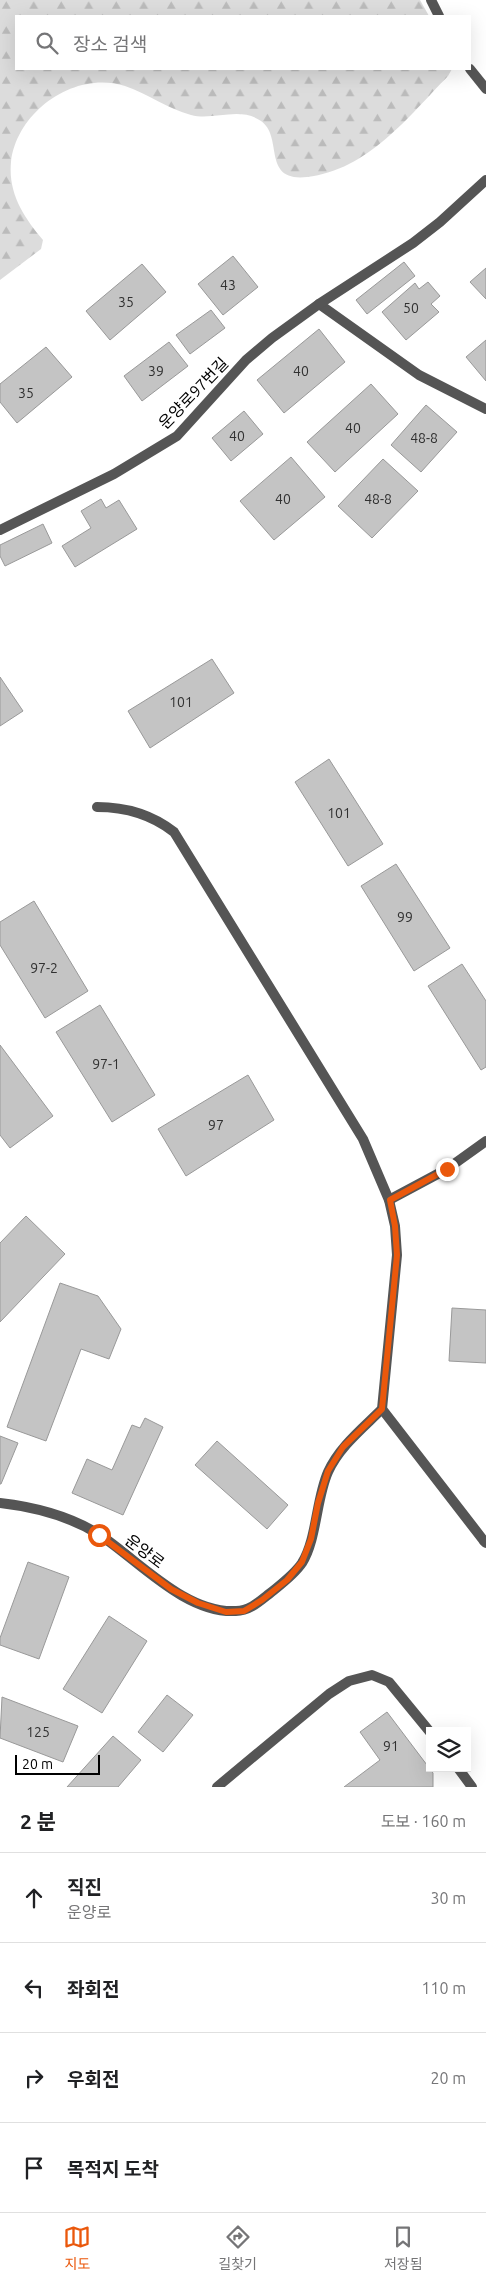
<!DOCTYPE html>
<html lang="ko">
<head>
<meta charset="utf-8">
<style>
	:root { --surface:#fff; --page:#f2f2f2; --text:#202124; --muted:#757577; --line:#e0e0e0; --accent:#ea580c }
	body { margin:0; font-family:Ubuntu,"Noto Sans KR",sans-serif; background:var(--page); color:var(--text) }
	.controls { position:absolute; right:15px; bottom:15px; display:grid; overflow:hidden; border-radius:0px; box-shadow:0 5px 20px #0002 }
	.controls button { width:45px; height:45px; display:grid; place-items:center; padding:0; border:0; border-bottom:1px solid var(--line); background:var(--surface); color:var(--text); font:25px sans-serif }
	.scale { position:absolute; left:15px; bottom:12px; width:85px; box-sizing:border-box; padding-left:5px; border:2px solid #000; border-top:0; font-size:14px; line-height:18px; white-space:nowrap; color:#000; -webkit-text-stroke:4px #fff; paint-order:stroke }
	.stop { position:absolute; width:15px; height:15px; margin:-11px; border:4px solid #ea580c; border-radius:50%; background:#fff }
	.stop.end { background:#ea580c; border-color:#fff; box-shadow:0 1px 5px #0008 }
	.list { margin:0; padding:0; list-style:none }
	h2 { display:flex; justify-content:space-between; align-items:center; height:65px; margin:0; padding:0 20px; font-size:21px }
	h2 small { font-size:16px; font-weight:400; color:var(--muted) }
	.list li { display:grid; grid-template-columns:32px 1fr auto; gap:15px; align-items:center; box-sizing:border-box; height:90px; padding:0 20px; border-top:1px solid var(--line) }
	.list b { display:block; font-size:19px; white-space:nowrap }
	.list p { margin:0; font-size:16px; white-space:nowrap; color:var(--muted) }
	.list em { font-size:16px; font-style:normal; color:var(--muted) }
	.icon { flex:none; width:28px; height:28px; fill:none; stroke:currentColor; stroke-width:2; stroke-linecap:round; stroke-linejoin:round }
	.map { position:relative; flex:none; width:486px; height:1787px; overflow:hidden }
	.search { position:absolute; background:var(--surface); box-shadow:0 5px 20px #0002; left:15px; right:15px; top:15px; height:55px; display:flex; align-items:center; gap:12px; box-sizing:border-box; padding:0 18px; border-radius:0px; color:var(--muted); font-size:19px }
	.sheet { height:425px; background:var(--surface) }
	nav { display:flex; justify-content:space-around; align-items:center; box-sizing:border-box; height:70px; border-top:1px solid var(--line); background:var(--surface); font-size:14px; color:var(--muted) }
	nav a { display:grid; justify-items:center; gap:2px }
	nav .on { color:var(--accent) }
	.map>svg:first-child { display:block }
	.forest { fill:url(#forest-firs) }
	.building { fill:#c4c4c4; stroke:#999 }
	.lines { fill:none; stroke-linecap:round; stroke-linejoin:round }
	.lane { stroke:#555; stroke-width:10 }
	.street { stroke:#555; stroke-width:10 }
	.route { stroke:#ea580c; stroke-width:6 }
	.labels { text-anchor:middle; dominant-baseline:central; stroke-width:4; stroke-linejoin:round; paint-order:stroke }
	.number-label { font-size:14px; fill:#313131 }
	.street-label { font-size:16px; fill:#000; stroke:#fff }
</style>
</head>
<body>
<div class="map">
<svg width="486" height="1787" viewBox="0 0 486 1787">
	<defs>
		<pattern id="forest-firs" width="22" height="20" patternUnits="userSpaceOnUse" patternTransform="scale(1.25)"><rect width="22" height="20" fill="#dcdcdc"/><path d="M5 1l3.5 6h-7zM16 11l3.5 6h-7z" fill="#bbb"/></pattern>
	</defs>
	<rect width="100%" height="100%" fill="#fff"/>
	<path class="forest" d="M 0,0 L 420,0 L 429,16 L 16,16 L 16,69 L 452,69 L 448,76 C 408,117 368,170 307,177 C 261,182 284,137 261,121 C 240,106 213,121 191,115 C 168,109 148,94 125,86 C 75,70 17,111 11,162 C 8,194 24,217 43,240 L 41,249 L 0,280 Z"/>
	<g class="building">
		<polygon points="233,256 258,287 223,315 198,284"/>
		<polygon points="404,262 415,276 367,314 356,300"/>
		<polygon points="142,264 166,292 110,340 86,311"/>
		<polygon points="486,268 486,299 470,282"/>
		<polygon points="428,282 440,296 431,304 439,312 406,340 382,312 415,283 419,289"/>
		<polygon points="211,310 225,328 190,354 176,335"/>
		<polygon points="319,329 345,362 284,413 257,380"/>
		<polygon points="486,340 486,381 466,357"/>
		<polygon points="169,342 188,366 142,401 124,376"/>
		<polygon points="46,347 72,377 17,423 0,402 0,384"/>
		<polygon points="371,384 398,414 335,472 307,442"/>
		<polygon points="426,405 457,432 421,472 391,445"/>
		<polygon points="244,411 263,434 231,461 212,438"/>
		<polygon points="291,457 325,497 274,540 240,501"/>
		<polygon points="383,459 418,491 372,538 338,506"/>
		<polygon points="101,499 106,508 119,500 137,529 75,567 62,546 91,528 81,511"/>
		<polygon points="43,524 52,543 5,566 0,556 0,545"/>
		<polygon points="212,659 234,693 150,748 128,711"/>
		<polygon points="0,677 23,711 0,726"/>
		<polygon points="329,759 383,844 348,866 295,782"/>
		<polygon points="396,864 450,948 414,971 361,886"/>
		<polygon points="34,901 88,991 45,1018 0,945 0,922"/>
		<polygon points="462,964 486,1001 486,1067 481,1070 428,986"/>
		<polygon points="100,1005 155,1095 112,1122 56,1032"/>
		<polygon points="0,1045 53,1116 10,1148 0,1135"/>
		<polygon points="248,1075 274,1120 186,1176 158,1129"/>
		<polygon points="26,1216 65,1254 0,1322 0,1243"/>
		<polygon points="60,1283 98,1296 121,1329 109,1359 81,1349 46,1441 7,1427"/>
		<polygon points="452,1308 486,1310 486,1363 449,1361"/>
		<polygon points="145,1418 163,1427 123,1515 72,1493 87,1459 112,1470 132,1425 140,1428"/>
		<polygon points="0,1436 18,1443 1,1484 0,1484"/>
		<polygon points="217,1441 288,1505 267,1529 195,1465"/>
		<polygon points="28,1562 69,1577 39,1659 0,1645 0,1638"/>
		<polygon points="109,1616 147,1641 102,1713 63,1689"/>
		<polygon points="167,1695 193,1715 163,1752 138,1732"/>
		<polygon points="2,1697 78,1726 63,1762 0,1738"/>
		<polygon points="387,1712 433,1773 433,1787 344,1787 380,1760 360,1732"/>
		<polygon points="113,1736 141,1760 118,1787 67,1787"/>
	</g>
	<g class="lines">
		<g class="lane">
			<polyline points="431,0 439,16"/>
			<polyline points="470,69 486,89"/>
			<polyline points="319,304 419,375 486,409"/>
			<polyline points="0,530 114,474 177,436 246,360 272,338 319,304 413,243 440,222 486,180"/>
			<polyline points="389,1200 447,1169 486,1141"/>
			<polyline points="382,1409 484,1541"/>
			<path d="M 0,1503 C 35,1507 70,1516 100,1535 C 139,1561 186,1614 236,1611 C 249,1611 259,1602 269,1594 C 280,1585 294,1575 302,1563 C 317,1539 316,1499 328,1472 C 339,1447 363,1428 382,1409 L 397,1255 L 395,1226 L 389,1200 L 363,1139 L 174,832 C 151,814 126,807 97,807"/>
			<polyline points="458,1768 472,1787"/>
			<polyline points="217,1787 329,1694 349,1681 372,1675 389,1682 430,1732"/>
		</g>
		<polyline class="street" points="484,1541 486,1543"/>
	</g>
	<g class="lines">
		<polyline class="route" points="99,1535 171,1589 198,1603 226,1612 244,1611 262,1600 287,1580 302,1562 311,1539 318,1503 328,1471 343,1447 382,1409 397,1255 395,1226 390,1200 447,1169"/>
	</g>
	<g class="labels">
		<g class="number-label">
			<text x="228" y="285">43</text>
			<text x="126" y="302">35</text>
			<text x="411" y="308">50</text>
			<text x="156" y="371">39</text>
			<text x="301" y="371">40</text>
			<text x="26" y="393">35</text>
			<text x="353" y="428">40</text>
			<text x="237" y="436">40</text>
			<text x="424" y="438">48-8</text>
			<text x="283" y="499">40</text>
			<text x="378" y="499">48-8</text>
			<text x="181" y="702">101</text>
			<text x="339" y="813">101</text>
			<text x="405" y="917">99</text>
			<text x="44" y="968">97-2</text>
			<text x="106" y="1064">97-1</text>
			<text x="216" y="1125">97</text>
			<text x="38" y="1732">125</text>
			<text x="391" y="1746">91</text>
		</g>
		<g class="street-label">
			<text transform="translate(193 393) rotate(-46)">운양로97번길</text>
			<text transform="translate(145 1551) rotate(37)">운양로</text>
		</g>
	</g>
</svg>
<div class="controls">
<button><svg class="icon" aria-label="layers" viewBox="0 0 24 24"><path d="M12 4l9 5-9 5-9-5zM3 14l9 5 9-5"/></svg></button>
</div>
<div class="scale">20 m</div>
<div class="stop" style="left:99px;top:1535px"></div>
<div class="stop end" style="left:447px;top:1169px"></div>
<div class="search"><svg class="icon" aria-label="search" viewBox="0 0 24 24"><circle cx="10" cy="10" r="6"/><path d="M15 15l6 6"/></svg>장소 검색</div>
</div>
<section class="sheet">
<h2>2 분<small>도보 · 160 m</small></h2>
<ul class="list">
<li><svg class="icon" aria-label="ahead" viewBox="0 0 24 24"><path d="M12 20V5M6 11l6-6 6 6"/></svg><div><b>직진</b><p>운양로</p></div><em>30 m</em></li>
<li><svg class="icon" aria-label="left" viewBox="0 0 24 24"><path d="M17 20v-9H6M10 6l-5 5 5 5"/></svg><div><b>좌회전</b></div><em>110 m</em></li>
<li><svg class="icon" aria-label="right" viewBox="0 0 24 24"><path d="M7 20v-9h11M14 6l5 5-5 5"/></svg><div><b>우회전</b></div><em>20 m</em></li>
<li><svg class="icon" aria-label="arrive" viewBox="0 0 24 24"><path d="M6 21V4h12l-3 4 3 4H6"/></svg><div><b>목적지 도착</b></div></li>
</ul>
</section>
<nav>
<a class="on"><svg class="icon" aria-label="map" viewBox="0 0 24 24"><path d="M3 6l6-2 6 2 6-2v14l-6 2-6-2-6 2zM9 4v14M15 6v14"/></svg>지도</a>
<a><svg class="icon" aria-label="directions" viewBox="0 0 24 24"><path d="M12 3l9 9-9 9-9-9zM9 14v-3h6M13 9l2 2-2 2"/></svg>길찾기</a>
<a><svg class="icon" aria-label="saved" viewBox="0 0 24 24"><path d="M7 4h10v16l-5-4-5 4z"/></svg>저장됨</a>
</nav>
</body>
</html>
